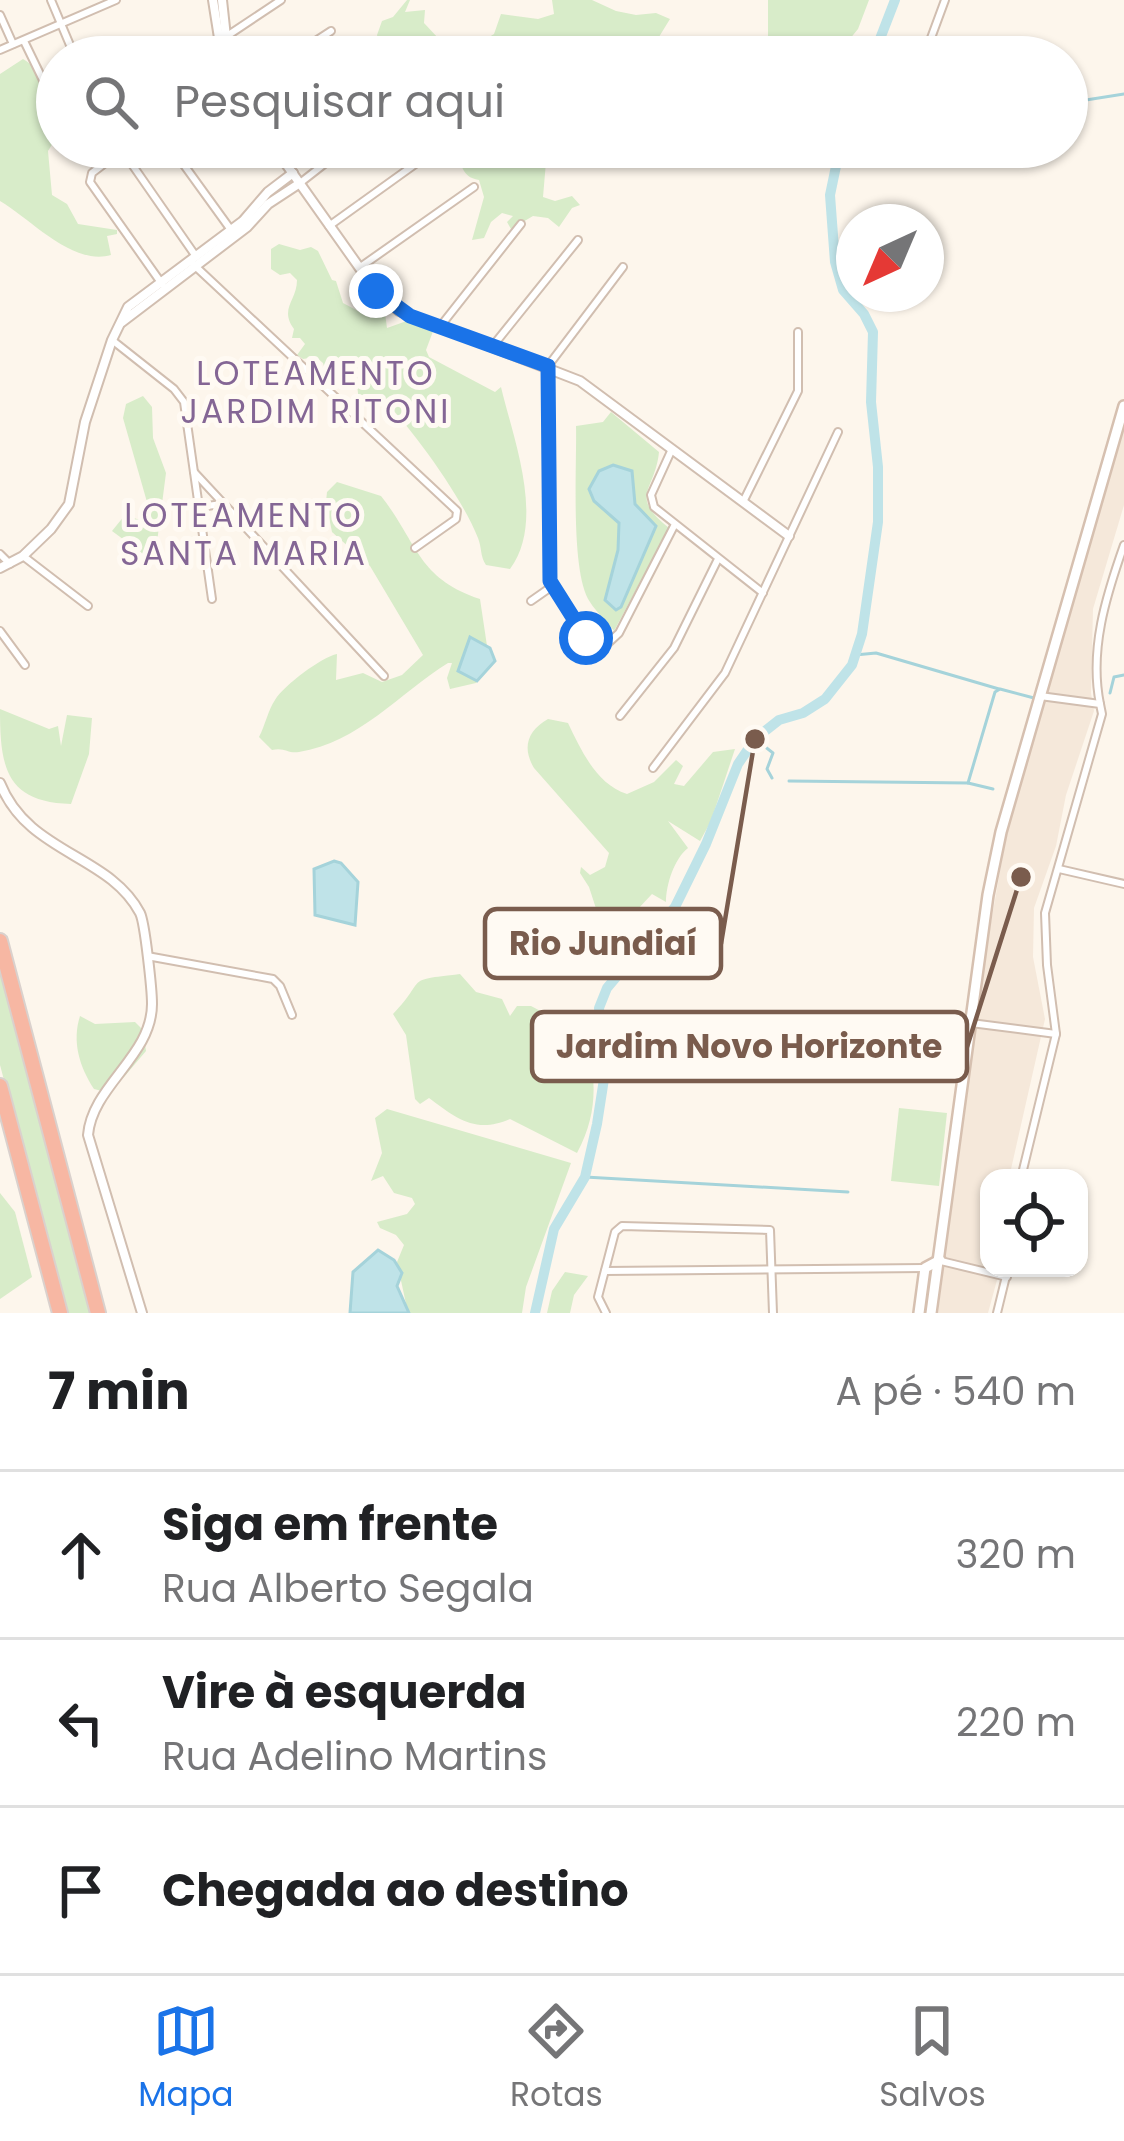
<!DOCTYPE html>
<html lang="pt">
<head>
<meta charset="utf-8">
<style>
	:root { --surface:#fff; --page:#f6f6f6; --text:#202124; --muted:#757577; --line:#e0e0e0; --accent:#1a73e8 }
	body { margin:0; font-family:Poppins,sans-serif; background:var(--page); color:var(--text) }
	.controls { position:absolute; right:36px; bottom:36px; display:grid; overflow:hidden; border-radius:24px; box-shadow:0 3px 9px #0004 }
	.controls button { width:108px; height:108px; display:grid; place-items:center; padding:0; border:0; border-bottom:3px solid var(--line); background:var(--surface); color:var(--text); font:60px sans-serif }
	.compass { position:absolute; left:836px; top:204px; width:108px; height:108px; border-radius:50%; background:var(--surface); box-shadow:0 3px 9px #0004; rotate:224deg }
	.stop { position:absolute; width:36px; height:36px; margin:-27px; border:9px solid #1a73e8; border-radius:50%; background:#fff }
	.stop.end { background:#1a73e8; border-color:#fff; box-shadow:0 3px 12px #0008 }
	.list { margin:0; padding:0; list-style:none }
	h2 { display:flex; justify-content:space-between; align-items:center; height:156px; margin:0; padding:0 48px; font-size:51px }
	h2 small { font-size:39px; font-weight:400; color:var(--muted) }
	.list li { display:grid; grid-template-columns:78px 1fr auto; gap:36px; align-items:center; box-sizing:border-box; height:168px; padding:0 48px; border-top:3px solid var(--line) }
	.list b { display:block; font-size:45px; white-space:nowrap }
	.list p { margin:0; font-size:39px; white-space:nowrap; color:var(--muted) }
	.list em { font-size:39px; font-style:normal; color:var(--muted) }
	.icon { flex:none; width:66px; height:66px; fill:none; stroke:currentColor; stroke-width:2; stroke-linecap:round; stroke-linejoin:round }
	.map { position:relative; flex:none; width:1124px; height:1313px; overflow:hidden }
	.search { position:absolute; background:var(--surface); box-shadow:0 3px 9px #0004; left:36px; right:36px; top:36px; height:132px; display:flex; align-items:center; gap:30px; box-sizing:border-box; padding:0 42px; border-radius:66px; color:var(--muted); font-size:45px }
	.sheet { height:660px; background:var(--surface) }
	nav { display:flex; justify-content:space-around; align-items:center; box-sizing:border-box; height:168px; border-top:3px solid var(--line); background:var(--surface); font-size:33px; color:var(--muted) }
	nav a { display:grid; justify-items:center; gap:6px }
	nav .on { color:var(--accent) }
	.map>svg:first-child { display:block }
	.residential { fill:#f5e8da }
	.green { fill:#d8ecc9 }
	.water { fill:#bfe3e8; stroke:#a5d3da; stroke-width:3 }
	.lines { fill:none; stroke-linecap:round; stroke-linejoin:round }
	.stream { stroke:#a5d3da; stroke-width:3 }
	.river { stroke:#bfe3e8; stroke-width:10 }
	.minor-casing { stroke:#d1beb0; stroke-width:10 }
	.tertiary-casing { stroke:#d1beb0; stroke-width:12 }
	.secondary-casing { stroke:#d6c0b0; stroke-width:14 }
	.motorway-casing { stroke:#dad1cd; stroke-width:18 }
	.minor { stroke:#fff; stroke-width:6 }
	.tertiary { stroke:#fff; stroke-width:8 }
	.secondary { stroke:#fff; stroke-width:9 }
	.motorway { stroke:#f7b7a3; stroke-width:14 }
	.route { stroke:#1a73e8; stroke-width:15 }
	.labels { text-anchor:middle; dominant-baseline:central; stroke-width:10; stroke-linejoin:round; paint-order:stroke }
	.neighbourhood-label { font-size:33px; letter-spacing:3px; fill:#846695; stroke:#fffaf3 }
	.leader { fill:none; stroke:#7a5c4d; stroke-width:4.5 }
	.callout-dot { fill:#7a5c4d; stroke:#fffaf3; stroke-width:4.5 }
	.callout { fill:#fffaf3; stroke:#7a5c4d; stroke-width:4.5 }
	.callout-label { font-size:33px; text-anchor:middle; font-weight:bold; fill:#7a5c4d }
</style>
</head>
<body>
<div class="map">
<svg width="1124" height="1313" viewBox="0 0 1124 1313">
	<rect width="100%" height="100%" fill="#fdf6ec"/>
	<polygon class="residential" points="1124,418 1124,505 1093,609 1091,693 1094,711 1066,795 1056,846 1034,908 1033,957 1045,1019 1009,1178 989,1178 989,1268 997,1268 997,1280 988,1313 938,1313 977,1000 1012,805 1045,703"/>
	<g class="green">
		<polygon points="407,0 410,0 405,12 425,10 424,23 439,39 433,44 462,54 494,34 501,14 538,19 554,14 552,0 592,0 616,11 636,15 656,13 670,19 654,45 614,36 591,57 384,57 377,35 382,21 393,17"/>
		<polygon points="768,0 869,0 858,29 835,57 698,57 696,40 726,52 748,36 768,38"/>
		<path d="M 23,59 C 51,75 68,124 48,151 L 52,195 L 67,204 L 78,224 L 117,230 L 117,234 L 107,236 L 111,255 C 72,266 31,219 0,201 L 0,74 Z"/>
		<path d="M 455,147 L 553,147 L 546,162 L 543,197 L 555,201 L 572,196 L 580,205 L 572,208 L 559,227 L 548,218 L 533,216 L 511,229 L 507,222 L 513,216 L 502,213 L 491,222 L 484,238 L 472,240 L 484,197 L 479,180 C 460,177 462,162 455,147 Z"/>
		<path d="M 279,244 L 300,250 L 311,247 L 318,251 L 332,280 L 336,281 L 343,303 L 371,318 L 384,306 L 387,328 L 415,318 L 435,326 L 426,350 L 429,357 L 495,392 L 501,387 C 513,438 546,521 510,569 L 486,565 C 480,556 482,548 478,538 C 462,497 410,425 378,394 L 359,403 L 356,374 L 343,360 L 332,372 L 325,370 L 323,363 L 316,357 L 303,359 L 297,355 L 305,344 L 300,338 L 292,338 L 294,329 C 279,308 297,301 297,280 L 290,273 L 280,275 L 271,269 L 271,249 Z"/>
		<polygon points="143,396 152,407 153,438 166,473 156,550 150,559 112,531 125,515 143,521 151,516 123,418 126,404"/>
		<path d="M 611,412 L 659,452 C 655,492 628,495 669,528 L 614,631 C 607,621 596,612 590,602 C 570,573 577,466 576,426 L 603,422 Z"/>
		<path d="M 337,482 L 381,496 C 418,543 417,578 480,599 L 490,666 L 476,683 L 450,689 L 447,678 L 452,663 L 448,663 C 400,693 358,743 299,752 C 288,754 285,747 272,750 L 259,737 C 265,726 268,710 275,700 C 284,685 322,657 337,654 L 336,680 L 363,673 L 382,682 L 402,675 L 423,655 L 370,566 L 332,532 L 326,502 L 327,492 Z"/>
		<path d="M 0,709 L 49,729 L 58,726 L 61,746 L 67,715 L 92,718 L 89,754 L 71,804 C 6,802 0,768 0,709 Z"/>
		<path d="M 548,719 L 568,723 C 581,750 596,784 627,794 L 654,782 L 676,760 L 683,766 L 674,784 L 684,786 L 713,752 L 735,749 L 711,821 L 700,841 L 668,821 L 688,848 C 674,859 666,885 666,902 L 652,894 L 607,942 L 589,887 L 580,873 L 581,867 L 590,875 L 605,867 L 609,853 L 534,768 C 522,748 527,731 548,719 Z"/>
		<polygon points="0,967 94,1313 66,1313 0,1065"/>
		<path d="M 460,974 L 476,992 L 502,999 L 510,1016 L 517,1006 L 531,1006 L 586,1035 C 596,1078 599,1112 577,1153 L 510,1119 C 476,1134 457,1119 429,1098 L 420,1104 L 415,1099 L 406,1035 L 393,1014 C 429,977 401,981 460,974 Z"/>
		<path d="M 80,1016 L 95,1024 L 135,1022 L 143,1030 L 146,1051 L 124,1077 L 102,1091 L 94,1089 C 79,1066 72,1041 80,1016 Z"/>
		<polygon points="899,1108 947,1113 939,1186 891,1181"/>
		<polygon points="387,1109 571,1163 526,1287 522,1313 408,1313 397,1262 404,1245 396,1235 380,1228 377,1222 407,1214 415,1204 412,1198 394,1193 383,1176 371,1181 382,1153 375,1118"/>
		<polygon points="0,1193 15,1212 32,1277 0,1299"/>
		<polygon points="565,1272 588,1276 574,1295 570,1313 547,1313 552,1291"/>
	</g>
	<g class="water">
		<polygon points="613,465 632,471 635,504 656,526 621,607 616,610 605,600 618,550 619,523 594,501 589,489 599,471"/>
		<polygon points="470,637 490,648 495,661 477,681 458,671"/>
		<polygon points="334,861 341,863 358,882 355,925 315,915 314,869"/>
		<polygon points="378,1250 394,1260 402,1273 397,1286 409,1313 350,1313 353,1272"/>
	</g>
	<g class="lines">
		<g class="stream">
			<polyline points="1067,103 1124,94"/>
			<polyline points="855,655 876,653 999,689"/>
			<polyline points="1110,693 1114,677 1124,675"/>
			<polyline points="755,739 773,753 767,769 772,778"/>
			<polyline points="789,781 968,783 993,789"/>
			<polyline points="968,783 995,692 1000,689 1034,698"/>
			<polyline points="585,1177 848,1192"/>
		</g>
		<g class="river">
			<polyline points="873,57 895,0"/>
			<polyline points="535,1313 554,1229 585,1177 597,1124 604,1079 599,1008 607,988 675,907 706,844 738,764 755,739 779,720 803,713 825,699 852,665 862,634 878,522 878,467 871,402 873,332 864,314 843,290 835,262 830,195 840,147"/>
		</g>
		<defs>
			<g id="minor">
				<polyline points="51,0 75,57"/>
				<polyline points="0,15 13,44"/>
				<polyline points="224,38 281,0"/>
				<polyline points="24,41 57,109"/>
				<polyline points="0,50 116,0"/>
				<polyline points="291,57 331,31"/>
				<polyline points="924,57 945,0"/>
				<polyline points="88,147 102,164"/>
				<polyline points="126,147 92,173 90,182 162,284"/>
				<polyline points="171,147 231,230"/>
				<polyline points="122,150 195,255"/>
				<polyline points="300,183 346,147"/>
				<polyline points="329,226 439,147"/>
				<polyline points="194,265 457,511 456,519 415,548"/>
				<polyline points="623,267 548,366 550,581 594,646 605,646 619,633 674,526"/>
				<polyline points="359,268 474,187"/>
				<polyline points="439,328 521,224"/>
				<polyline points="112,340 174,389 184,402 212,599"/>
				<polyline points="492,347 578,240"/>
				<polyline points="672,449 651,495 654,507 763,593"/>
				<polyline points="194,472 384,676"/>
				<polyline points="743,502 798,391 798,332"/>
				<polyline points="198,507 223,504"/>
				<polyline points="0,554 10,564"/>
				<polyline points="23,556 88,606"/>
				<polyline points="531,601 551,587"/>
				<polyline points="0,631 25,665"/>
				<path d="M 1100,704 C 1089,650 1106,596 1124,545"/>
				<polyline points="620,716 674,648 718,559"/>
				<polyline points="653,768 725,673 838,432"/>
				<polyline points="1059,869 1124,884"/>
				<polyline points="147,956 273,979 280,986 292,1015"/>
				<polyline points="971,1023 1056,1034"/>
				<polyline points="1021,1178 1056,1034 1047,965 1045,913 1102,714 1100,704 1040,696"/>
				<polyline points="941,1261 1007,1277"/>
				<polyline points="605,1271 925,1268"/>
				<polyline points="606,1313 598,1297 615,1232 622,1226 770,1230 773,1313"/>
				<polyline points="997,1313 1008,1268"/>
			</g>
			<g id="tertiary">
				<polyline points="213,0 222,57"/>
				<polyline points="222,47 226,37 222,0"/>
				<polyline points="274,147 376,291 399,311 580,381 789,536"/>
				<polyline points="122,322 247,227 268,204 300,183"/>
				<polyline points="0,568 23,556 51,529 69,504 85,422 112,340 128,307 243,221 268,192 293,173"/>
				<path d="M 0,783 C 28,854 109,854 140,913 C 145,923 152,990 152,1004 C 152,1056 92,1086 88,1135 L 142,1313"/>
			</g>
			<g id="secondary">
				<polyline points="919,1313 925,1268 940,1260"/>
				<polyline points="931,1313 988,895 1001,832 1124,406"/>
			</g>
			<g id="motorway">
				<polyline points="0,941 98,1313"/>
				<polyline points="0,1086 60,1313"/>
			</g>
		</defs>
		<use href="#minor" class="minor-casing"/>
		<use href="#tertiary" class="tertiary-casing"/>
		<use href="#secondary" class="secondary-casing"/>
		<use href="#motorway" class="motorway-casing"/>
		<use href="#minor" class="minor"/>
		<use href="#tertiary" class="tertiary"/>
		<use href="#secondary" class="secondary"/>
		<use href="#motorway" class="motorway"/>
	</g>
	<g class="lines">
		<polyline class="route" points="376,291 410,316 548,366 550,581 586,638"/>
	</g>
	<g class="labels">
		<g class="neighbourhood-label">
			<text x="316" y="373">LOTEAMENTO<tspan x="316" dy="38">JARDIM RITONI</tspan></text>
			<text x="244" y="515">LOTEAMENTO<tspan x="244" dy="38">SANTA MARIA</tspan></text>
		</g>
	</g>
	<path class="leader" d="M755 739L721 944M1021 877L967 1047"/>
	<g class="callout-dot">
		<circle cx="755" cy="739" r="12"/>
		<circle cx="1021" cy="877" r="12"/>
	</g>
	<g class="callout">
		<rect x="485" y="909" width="236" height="69" rx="12"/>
		<rect x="532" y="1012" width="435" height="69" rx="12"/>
	</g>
	<g class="callout-label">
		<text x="603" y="955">Rio Jundiaí</text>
		<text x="749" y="1058">Jardim Novo Horizonte</text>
	</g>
</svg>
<div class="controls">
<button><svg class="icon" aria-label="locate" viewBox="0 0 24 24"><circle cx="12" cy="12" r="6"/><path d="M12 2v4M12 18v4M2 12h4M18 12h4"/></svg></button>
</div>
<svg class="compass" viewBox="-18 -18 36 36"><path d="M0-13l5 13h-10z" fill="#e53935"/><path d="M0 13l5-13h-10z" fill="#757577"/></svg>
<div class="stop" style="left:586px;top:638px"></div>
<div class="stop end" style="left:376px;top:291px"></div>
<div class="search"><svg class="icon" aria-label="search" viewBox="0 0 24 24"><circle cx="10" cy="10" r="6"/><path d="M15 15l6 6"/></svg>Pesquisar aqui</div>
</div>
<section class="sheet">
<h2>7 min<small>A pé · 540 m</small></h2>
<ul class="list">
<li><svg class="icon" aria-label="ahead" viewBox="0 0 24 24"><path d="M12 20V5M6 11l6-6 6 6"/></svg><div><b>Siga em frente</b><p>Rua Alberto Segala</p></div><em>320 m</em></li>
<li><svg class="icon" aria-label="left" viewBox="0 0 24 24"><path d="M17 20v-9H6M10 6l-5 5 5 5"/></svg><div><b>Vire à esquerda</b><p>Rua Adelino Martins</p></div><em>220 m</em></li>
<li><svg class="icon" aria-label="arrive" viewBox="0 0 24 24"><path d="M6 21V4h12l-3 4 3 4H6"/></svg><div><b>Chegada ao destino</b></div></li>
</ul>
</section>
<nav>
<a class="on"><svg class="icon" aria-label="map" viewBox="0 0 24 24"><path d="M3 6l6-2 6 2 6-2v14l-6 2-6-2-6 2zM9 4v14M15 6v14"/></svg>Mapa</a>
<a><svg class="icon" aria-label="directions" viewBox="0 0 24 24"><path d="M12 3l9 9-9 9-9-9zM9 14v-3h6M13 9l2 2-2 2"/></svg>Rotas</a>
<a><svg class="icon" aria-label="saved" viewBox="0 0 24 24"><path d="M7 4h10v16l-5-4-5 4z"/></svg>Salvos</a>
</nav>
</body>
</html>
